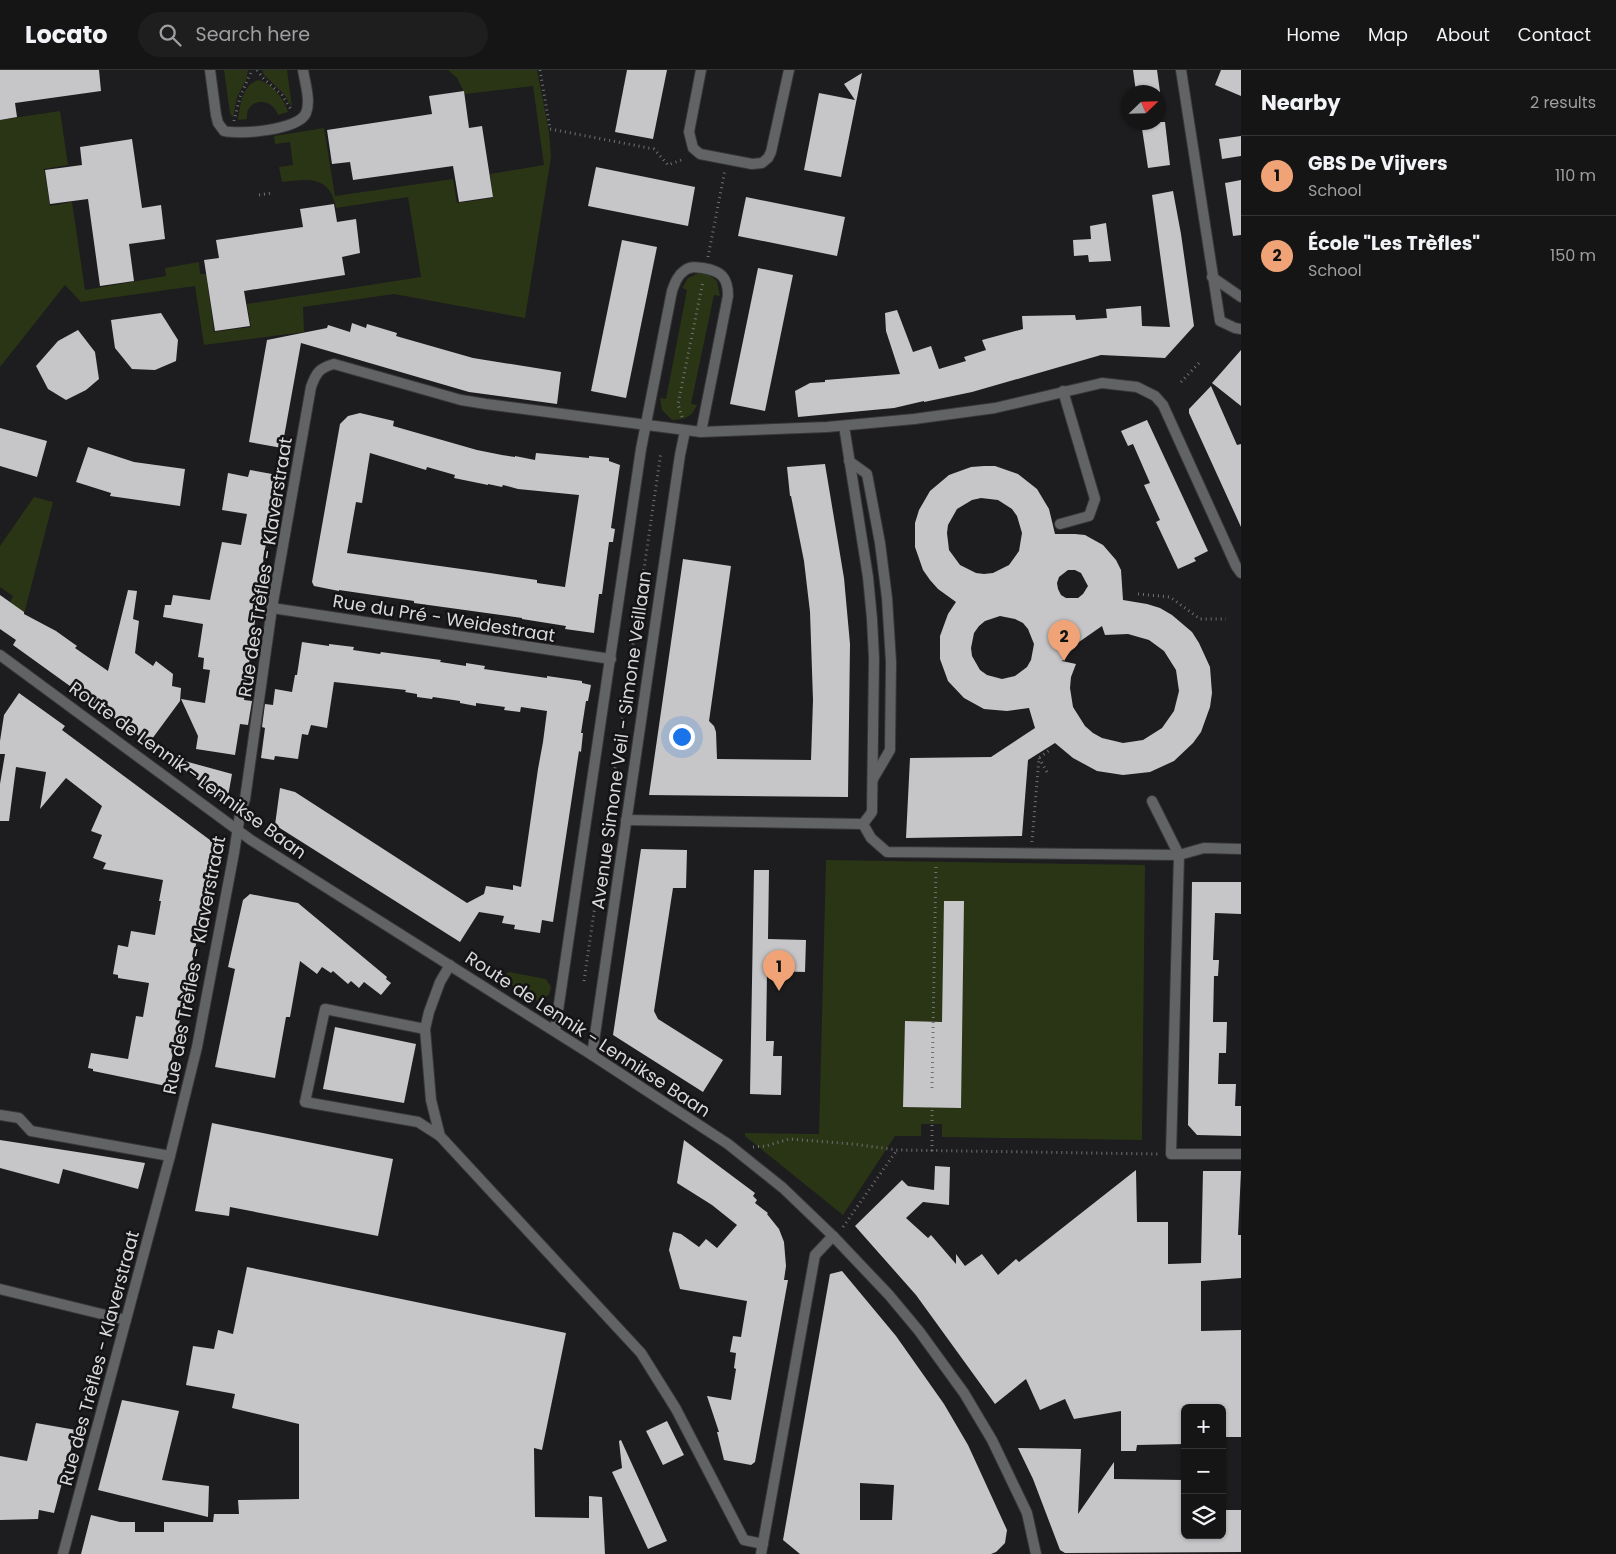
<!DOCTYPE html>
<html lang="en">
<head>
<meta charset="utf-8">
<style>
	:root { --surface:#161516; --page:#1f1e1f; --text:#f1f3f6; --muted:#9e9fa1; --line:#353435; --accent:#efa377 }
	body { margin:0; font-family:Poppins,sans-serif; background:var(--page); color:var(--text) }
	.controls { position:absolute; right:15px; bottom:15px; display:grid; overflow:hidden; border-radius:8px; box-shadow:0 1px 4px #0004 }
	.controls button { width:45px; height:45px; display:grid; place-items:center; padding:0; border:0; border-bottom:1px solid var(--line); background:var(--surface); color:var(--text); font:25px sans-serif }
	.compass { position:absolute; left:1121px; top:15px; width:45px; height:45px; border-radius:50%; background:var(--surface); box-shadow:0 1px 4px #0004; rotate:67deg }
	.you { position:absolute; left:681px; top:666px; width:18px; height:18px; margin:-12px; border:4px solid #fff; border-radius:50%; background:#1a73e8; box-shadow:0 0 0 8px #1a73e833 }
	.badge { display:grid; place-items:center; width:32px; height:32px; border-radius:50%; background:var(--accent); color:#111; font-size:16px; font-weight:700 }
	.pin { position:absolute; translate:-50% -41px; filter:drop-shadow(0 1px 2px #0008) }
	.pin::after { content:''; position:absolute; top:26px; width:18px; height:15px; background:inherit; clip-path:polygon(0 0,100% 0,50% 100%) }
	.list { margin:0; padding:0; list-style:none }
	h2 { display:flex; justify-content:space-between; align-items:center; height:65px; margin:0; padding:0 20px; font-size:21px }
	h2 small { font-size:16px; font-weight:400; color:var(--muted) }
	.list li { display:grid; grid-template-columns:32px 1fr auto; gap:15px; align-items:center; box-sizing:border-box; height:80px; padding:0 20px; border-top:1px solid var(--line) }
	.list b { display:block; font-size:19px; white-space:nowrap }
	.list p { margin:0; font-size:16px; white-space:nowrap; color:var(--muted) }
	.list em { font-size:16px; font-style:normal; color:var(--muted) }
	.icon { flex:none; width:28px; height:28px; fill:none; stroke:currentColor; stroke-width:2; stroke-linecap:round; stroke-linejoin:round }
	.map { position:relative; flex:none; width:1241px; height:1484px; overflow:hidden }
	header { display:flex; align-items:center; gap:30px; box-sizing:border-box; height:70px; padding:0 25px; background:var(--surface); border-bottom:1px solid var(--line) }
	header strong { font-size:24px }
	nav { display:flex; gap:28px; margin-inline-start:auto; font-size:18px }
	.search { width:350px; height:45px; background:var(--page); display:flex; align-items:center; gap:12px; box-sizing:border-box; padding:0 18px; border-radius:28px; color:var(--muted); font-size:19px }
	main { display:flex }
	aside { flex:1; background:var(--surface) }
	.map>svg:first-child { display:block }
	.green { fill:#2a3516 }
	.building { fill:#c6c5c7; fill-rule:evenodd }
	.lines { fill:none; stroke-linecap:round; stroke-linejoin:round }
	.service-casing { stroke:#373638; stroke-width:12 }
	.pedestrian-casing { stroke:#373638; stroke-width:12 }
	.minor-casing { stroke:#373638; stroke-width:12 }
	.path { stroke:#717072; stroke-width:3; stroke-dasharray:1 4; stroke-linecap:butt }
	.service { stroke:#626364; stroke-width:10 }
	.pedestrian { stroke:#626364; stroke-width:10 }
	.minor { stroke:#626364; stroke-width:10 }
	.labels { text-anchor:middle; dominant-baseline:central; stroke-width:5; stroke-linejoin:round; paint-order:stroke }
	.street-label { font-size:18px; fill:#d8d7d9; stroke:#141315 }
</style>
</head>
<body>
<header>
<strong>Locato</strong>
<div class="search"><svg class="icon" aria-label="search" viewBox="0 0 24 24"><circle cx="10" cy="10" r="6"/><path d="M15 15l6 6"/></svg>Search here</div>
<nav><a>Home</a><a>Map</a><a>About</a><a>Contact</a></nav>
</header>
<main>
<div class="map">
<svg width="1241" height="1484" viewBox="0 0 1241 1484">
	<rect width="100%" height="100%" fill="#1d1c1e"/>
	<g class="green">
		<polygon points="224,0 248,0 246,10 237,27 233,48 230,43"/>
		<polygon points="262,0 287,0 292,37 284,24 264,5"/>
		<path d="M 448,0 L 537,0 L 549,62 L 551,87 L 525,248 L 394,224 L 303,237 L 304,262 L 204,275 L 195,216 L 81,232 L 65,215 L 0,297 L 0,50 L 60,41 L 68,95 L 44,99 L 50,136 L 72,132 L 85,220 L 166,206 L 165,198 L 199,192 L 200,204 L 206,204 L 214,262 L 251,257 L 247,234 L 421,207 L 408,127 L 336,138 C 330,105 308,109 282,112 L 279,97 L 293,95 L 290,72 L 275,74 L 274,66 L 324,58 L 335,126 L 453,109 L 457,133 L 493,128 L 490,104 L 544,95 L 533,16 L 465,24 L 457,8 Z"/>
		<path d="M 259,10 C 273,14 284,29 288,42 L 278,45 C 272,26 245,28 247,49 L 238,50 C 240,36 242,14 259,10 Z"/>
		<path d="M 699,203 L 708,204 L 717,211 L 720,226 L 714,225 L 691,334 L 697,335 C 692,347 684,350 672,350 L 662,340 L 660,328 L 666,329 L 687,220 L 682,218 L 688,208 Z"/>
		<polygon points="34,427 53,432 23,548 10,532 13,526 0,517 0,476"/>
		<polygon points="826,790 1145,795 1142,1070 942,1067 942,1054 921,1054 921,1066 895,1066 843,1145 745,1066 745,1063 819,1064"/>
		<path d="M 509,902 L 546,909 L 551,917 C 550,926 545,930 537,931 L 505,911 L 505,905 Z"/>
	</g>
	<g class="building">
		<polygon points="0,0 99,0 101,21 15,33 17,47 0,50"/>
		<polygon points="627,0 667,0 653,69 615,62"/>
		<polygon points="1133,0 1157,0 1160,22 1136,22"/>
		<polygon points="1221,0 1241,0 1241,26 1215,15"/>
		<polygon points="862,3 841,107 804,100 819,23 855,30 844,14"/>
		<polygon points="464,21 469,58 482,56 493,127 459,132 453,96 353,110 350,92 332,94 327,60 432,44 429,26"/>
		<polygon points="1141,52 1165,52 1170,95 1148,98"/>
		<polygon points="1241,66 1241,86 1222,89 1219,69"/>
		<polygon points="132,69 142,138 161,135 165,169 129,174 134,211 100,216 88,129 50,134 45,100 82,95 80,77"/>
		<polygon points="596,97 695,117 688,156 588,136"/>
		<polygon points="1241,110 1241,165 1233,166 1225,113"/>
		<polygon points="1173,121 1181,164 1194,256 1165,288 1101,285 972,322 924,332 924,331 894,338 798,347 795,321 810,313 825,312 825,310 900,304 886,261 885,243 897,240 913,282 931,276 939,299 966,291 964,287 986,280 982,270 1023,259 1022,246 1075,245 1076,250 1107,248 1106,239 1141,236 1142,256 1170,257 1152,125"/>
		<polygon points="746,127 845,147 837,186 738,166"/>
		<polygon points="334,134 337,152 356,149 360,183 342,187 345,205 244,221 250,256 215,261 204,190 219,188 216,170 303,157 300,139"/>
		<polygon points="1106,153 1111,191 1089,192 1088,185 1074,186 1073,170 1091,169 1090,156"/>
		<polygon points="622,170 657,177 626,328 591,321"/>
		<polygon points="758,198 793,205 765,341 730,334"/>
		<polygon points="161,243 178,270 176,291 155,300 132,299 115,278 111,250"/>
		<polygon points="352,253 366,258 367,254 397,263 396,266 473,288 561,302 557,334 469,322 301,273 282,378 249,372 267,270 327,258 328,255 350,262"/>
		<polygon points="78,260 95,282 99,309 86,320 66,330 48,319 36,296 58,271"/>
		<polygon points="1241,280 1241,336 1212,313"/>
		<polygon points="1211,316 1237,375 1241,374 1241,457 1189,343 1189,339"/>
		<path d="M 360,343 L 394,351 L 393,356 L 477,380 L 502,385 L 515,387 L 515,386 L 535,390 L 536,383 L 589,388 L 589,386 L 609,388 L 609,391 L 620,395 L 611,458 L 615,459 L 613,472 L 609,472 L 602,524 L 599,524 L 594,563 L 565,559 L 566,556 L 522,549 L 522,548 L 414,533 L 414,531 L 339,520 L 339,521 L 314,516 L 312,512 L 340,354 L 348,346 ZM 370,383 L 426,400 L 427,397 L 455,405 L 454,408 L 488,415 L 488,414 L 502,417 L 503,415 L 518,419 L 579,425 L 565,517 L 537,513 L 537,510 L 490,503 L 347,483 L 356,432 L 362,433 Z"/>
		<polygon points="1147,350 1208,481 1194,488 1196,491 1178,499 1156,452 1160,450 1144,415 1150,413 1133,374 1128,376 1121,361"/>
		<polygon points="0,358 47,371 37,407 0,396"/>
		<polygon points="88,377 134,392 185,399 180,436 110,426 111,423 76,412"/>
		<polygon points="825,394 844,508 850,574 848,727 649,725 683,489 731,496 709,651 714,656 716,662 717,689 811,690 813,630 810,542 804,491 791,426 790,426 787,397"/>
		<path d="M 984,396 L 995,396 L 1018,404 L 1037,419 L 1049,439 L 1055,464 L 1075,464 L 1085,465 L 1103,475 L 1116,490 L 1121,500 L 1123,530 L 1147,534 L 1160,538 L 1172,545 L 1192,562 L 1199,573 L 1210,597 L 1212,623 L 1210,637 L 1201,662 L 1193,673 L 1174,691 L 1150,702 L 1123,705 L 1097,701 L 1073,688 L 1055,673 L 1028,690 L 1022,766 L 906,768 L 910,688 L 991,687 L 1035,658 L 1029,638 L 1007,641 L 984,639 L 964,628 L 948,611 L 940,589 L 940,566 L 948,544 L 956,532 L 938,519 L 930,510 L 923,500 L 915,477 L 915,453 L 919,440 L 930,421 L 949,405 L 971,397 ZM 981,428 L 998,430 L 1012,439 L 1017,446 L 1022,463 L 1019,481 L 1009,495 L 993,503 L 984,504 L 976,503 L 960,495 L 949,480 L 947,463 L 948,455 L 957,439 L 972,430 ZM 1068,500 L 1075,500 L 1081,503 L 1088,516 L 1083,524 L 1078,528 L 1066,528 L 1061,525 L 1058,519 L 1057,513 L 1059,507 ZM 1000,546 L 1015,549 L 1023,553 L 1028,559 L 1034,574 L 1031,590 L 1027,597 L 1015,606 L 1002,609 L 987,605 L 980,600 L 972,586 L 971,578 L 974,563 L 979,556 L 985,551 ZM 1102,556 L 1105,565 L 1128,564 L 1149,570 L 1164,581 L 1176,600 L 1179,621 L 1174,641 L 1162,658 L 1143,670 L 1123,673 L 1102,668 L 1093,663 L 1085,656 L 1073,637 L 1070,618 L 1071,607 L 1076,594 L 1062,591 L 1079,572 Z"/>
		<polygon points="250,400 272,404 271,411 277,412 265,479 244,630 252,631 248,655 240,654 235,685 196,679 198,666 181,629 205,633 210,600 203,599 204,588 198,587 203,554 163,547 165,535 171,535 173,525 210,530 222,472 241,475 247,444 222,440 228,403 248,407"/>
		<polygon points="128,520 137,521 133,549 139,551 135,583 153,596 156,591 173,604 172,616 181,618 180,631 149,673 13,575 16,570 0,559 0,525 24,542 24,544 56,561 77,576 75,578 108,601"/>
		<polygon points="302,572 329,576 329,574 354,577 353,580 380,584 381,582 441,590 440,592 466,596 466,593 485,596 484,599 547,608 547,606 582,611 582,613 591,615 588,631 586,631 581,663 583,663 581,682 579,681 553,852 542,850 540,863 514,859 515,855 502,853 504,846 479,842 460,872 275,755 280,718 295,722 467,833 484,824 486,816 513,820 513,815 521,817 538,699 543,672 547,641 521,637 520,642 504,640 505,637 476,633 476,636 460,633 460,631 433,627 432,629 417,627 417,624 405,622 406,620 334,612 327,658 311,655 308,665 302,664 298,689 275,686 274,690 261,688 265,658 262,657 265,634 273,635 275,619 292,622 295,605 297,605"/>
		<polygon points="19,623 65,656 62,660 214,773 216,780 166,1016 93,1001 93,999 88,998 91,983 128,989 136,946 143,947 149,913 118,908 118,905 113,904 118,875 128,877 131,861 155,865 161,831 159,831 163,810 103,799 106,793 93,788 102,765 91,761 102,736 66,708 40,739 46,702 16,697 9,751 0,751 0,714 5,684 0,684 0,671 4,645"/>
		<polygon points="170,687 232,704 227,732 169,688"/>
		<polygon points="641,779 687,780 686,818 673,818 654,941 658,949 723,990 703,1022 613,965"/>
		<polygon points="754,800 769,800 768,869 806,870 805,902 767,901 766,971 774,971 773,986 782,986 781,1025 750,1024"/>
		<polygon points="1192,812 1241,812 1241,844 1215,843 1213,890 1219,890 1218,906 1214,906 1213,952 1227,952 1226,983 1219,983 1218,1014 1236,1014 1235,1036 1241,1036 1241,1066 1197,1065 1188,1055"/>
		<polygon points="250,824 298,833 387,907 386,909 391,913 381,925 364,912 359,918 351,911 348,914 333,901 331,903 322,897 317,904 300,891 290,947 286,947 275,1008 215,997 235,899 228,897 243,830"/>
		<polygon points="944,831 964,831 961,1038 903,1037 905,951 942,952"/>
		<polygon points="335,957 416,974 404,1033 323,1019"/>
		<polygon points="212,1053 393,1089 378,1166 230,1137 229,1146 195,1141"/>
		<polygon points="0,1070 90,1084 145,1093 138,1119 63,1099 59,1114 0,1098"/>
		<polygon points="684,1070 755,1123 753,1126 757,1130 755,1133 768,1143 767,1144 779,1159 784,1172 786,1196 784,1210 788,1210 755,1392 751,1395 724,1390 717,1362 719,1362 707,1326 731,1330 736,1299 734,1298 736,1283 730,1282 733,1266 741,1267 747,1231 680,1219 669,1180 673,1162 681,1164 699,1177 706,1169 717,1178 737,1155 712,1135 677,1113"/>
		<polygon points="935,1096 950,1097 949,1135 923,1132 906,1148 928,1168 931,1165 956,1194 956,1184 965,1196 982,1184 998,1205 1016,1189 1019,1192 1136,1100 1137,1152 1168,1152 1168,1194 1201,1193 1203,1101 1241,1101 1238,1165 1241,1165 1241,1208 1201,1211 1201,1261 1241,1260 1241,1367 1222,1367 1222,1338 1185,1338 1185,1374 1137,1375 1136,1381 1121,1381 1121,1341 1074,1349 1065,1329 1040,1340 1026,1309 995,1334 916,1225 855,1156 902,1110 908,1116 934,1120"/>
		<polygon points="247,1197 566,1263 542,1380 534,1378 535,1447 589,1448 589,1426 602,1427 605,1484 81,1484 91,1445 120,1452 135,1452 135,1462 164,1462 164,1452 213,1452 214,1444 239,1444 238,1430 299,1429 299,1354 232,1338 235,1324 186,1315 193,1276 214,1279 218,1260 233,1264"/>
		<path d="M 842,1201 L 896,1266 L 944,1334 L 968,1375 L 1007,1460 L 1005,1473 L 996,1482 L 991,1484 L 800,1484 L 783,1470 L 830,1204 ZM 860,1413 L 894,1415 L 892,1450 L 860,1450 Z"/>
		<polygon points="122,1330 179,1341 162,1410 209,1416 208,1447 98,1420"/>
		<polygon points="667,1351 684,1385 663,1395 646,1361"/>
		<polygon points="36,1353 76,1360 54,1443 39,1440 38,1449 0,1450 0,1386 27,1391"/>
		<polygon points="621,1370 667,1471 648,1479 612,1402 622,1398 619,1371"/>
		<polygon points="1018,1378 1081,1379 1078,1444 1114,1392 1114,1409 1185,1410 1185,1465 1222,1465 1222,1440 1241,1440 1241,1482 1065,1483 1060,1480 1033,1409"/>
	</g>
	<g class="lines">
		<defs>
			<g id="service">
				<polyline points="849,391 867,404 880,473 887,528 891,592 890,680 873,709"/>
				<polyline points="1060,454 1089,446 1095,429 1063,321"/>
				<polyline points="1152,731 1179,785"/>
				<polyline points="450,895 440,912 429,942 425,959 431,1030 440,1066 641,1283 676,1339 744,1470 763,1474"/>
				<polyline points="425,959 325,939 305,1032 418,1052 440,1066"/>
				<polyline points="0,1045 19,1048 31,1061 170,1086"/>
			</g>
			<polyline id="pedestrian" points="863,754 871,768 887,782 1179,785"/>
			<g id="minor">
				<path d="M 210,0 L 216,45 L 218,53 L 224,61 C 240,65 299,60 306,43 C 311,31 305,13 303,0"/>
				<polyline points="701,0 689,62 693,78 700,84 752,94 762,93 768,88 771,82 789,0"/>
				<polyline points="1181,0 1220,251 1235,258 1241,259"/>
				<polyline points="1212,207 1241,227"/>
				<polyline points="272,538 611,589"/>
				<polyline points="0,585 251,770 592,985 728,1074 783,1118 833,1166 889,1225 919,1261 964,1323 992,1370 1027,1443 1036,1484"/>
				<polyline points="626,750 863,754 872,742 874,588 872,549 868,507 844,356"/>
				<polyline points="1241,779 1204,778 1179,785 1171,1084 1241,1084"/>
				<path d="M 555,961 L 641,379 L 672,221 C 675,213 677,206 684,201 C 690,196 696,197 703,198 C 721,201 728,207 728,226 L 701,362"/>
				<polyline points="592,985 680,385 685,361"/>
				<polyline points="0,1219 126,1250"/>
				<path d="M 63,1484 L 170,1086 L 197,977 L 234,783 L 240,744 L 245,729 L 272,538 L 311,317 C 316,303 319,298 334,294 L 461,330 L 486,334 L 701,362 L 827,357 L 914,349 L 995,338 L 1102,313 L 1137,317 L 1155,326 L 1163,335 L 1236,496 L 1241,503"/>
				<polyline points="761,1484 815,1185 833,1166"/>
			</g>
		</defs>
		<use href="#service" class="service-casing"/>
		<use href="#pedestrian" class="pedestrian-casing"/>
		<use href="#minor" class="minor-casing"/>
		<g class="path">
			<polyline points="257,0 263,8 282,25 292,41"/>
			<polyline points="540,0 550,59 654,79 668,95 684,89"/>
			<polyline points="234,51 240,27 252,0"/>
			<polyline points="259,125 272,123"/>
			<polyline points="708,187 725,100"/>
			<polyline points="1181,312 1199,293"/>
			<polyline points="682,347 678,334 703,211"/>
			<polyline points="1138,524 1170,527 1200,549 1226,549"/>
			<polyline points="1039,688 1047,702"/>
			<polyline points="1032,772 1039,688 1051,679"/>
			<polyline points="584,911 661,382"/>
			<polyline points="932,1018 936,794"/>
			<polyline points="753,1077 766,1076 789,1069 853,1074 897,1080 1158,1084"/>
			<polyline points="932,1081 932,1038"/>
			<polyline points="843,1157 897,1080"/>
		</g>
		<use href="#service" class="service"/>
		<use href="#pedestrian" class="pedestrian"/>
		<use href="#minor" class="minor"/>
	</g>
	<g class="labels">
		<g class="street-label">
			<text transform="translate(265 497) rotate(-81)">Rue des Trèfles - Klaverstraat</text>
			<text transform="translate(444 548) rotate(9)">Rue du Pré - Weidestraat</text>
			<text transform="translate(621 670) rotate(-82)">Avenue Simone Veil - Simone Veillaan</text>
			<text transform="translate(188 700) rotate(36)">Route de Lennik - Lennikse Baan</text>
			<text transform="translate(194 895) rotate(-79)">Rue des Trèfles - Klaverstraat</text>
			<text transform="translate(588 964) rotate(33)">Route de Lennik - Lennikse Baan</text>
			<text transform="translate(99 1288) rotate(-75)">Rue des Trèfles - Klaverstraat</text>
		</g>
	</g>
</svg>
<div class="controls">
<button>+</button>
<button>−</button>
<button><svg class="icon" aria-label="layers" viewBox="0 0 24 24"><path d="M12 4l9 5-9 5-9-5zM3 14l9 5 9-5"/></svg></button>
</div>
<svg class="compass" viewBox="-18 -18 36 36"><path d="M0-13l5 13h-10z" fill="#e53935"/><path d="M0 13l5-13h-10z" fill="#9e9fa1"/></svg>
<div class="you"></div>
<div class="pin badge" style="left:779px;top:921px">1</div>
<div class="pin badge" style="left:1064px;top:591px">2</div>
</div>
<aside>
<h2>Nearby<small>2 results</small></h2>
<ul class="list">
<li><span class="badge">1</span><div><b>GBS De Vijvers</b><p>School</p></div><em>110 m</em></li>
<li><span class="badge">2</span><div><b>École &quot;Les Trèfles&quot;</b><p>School</p></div><em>150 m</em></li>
</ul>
</aside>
</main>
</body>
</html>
